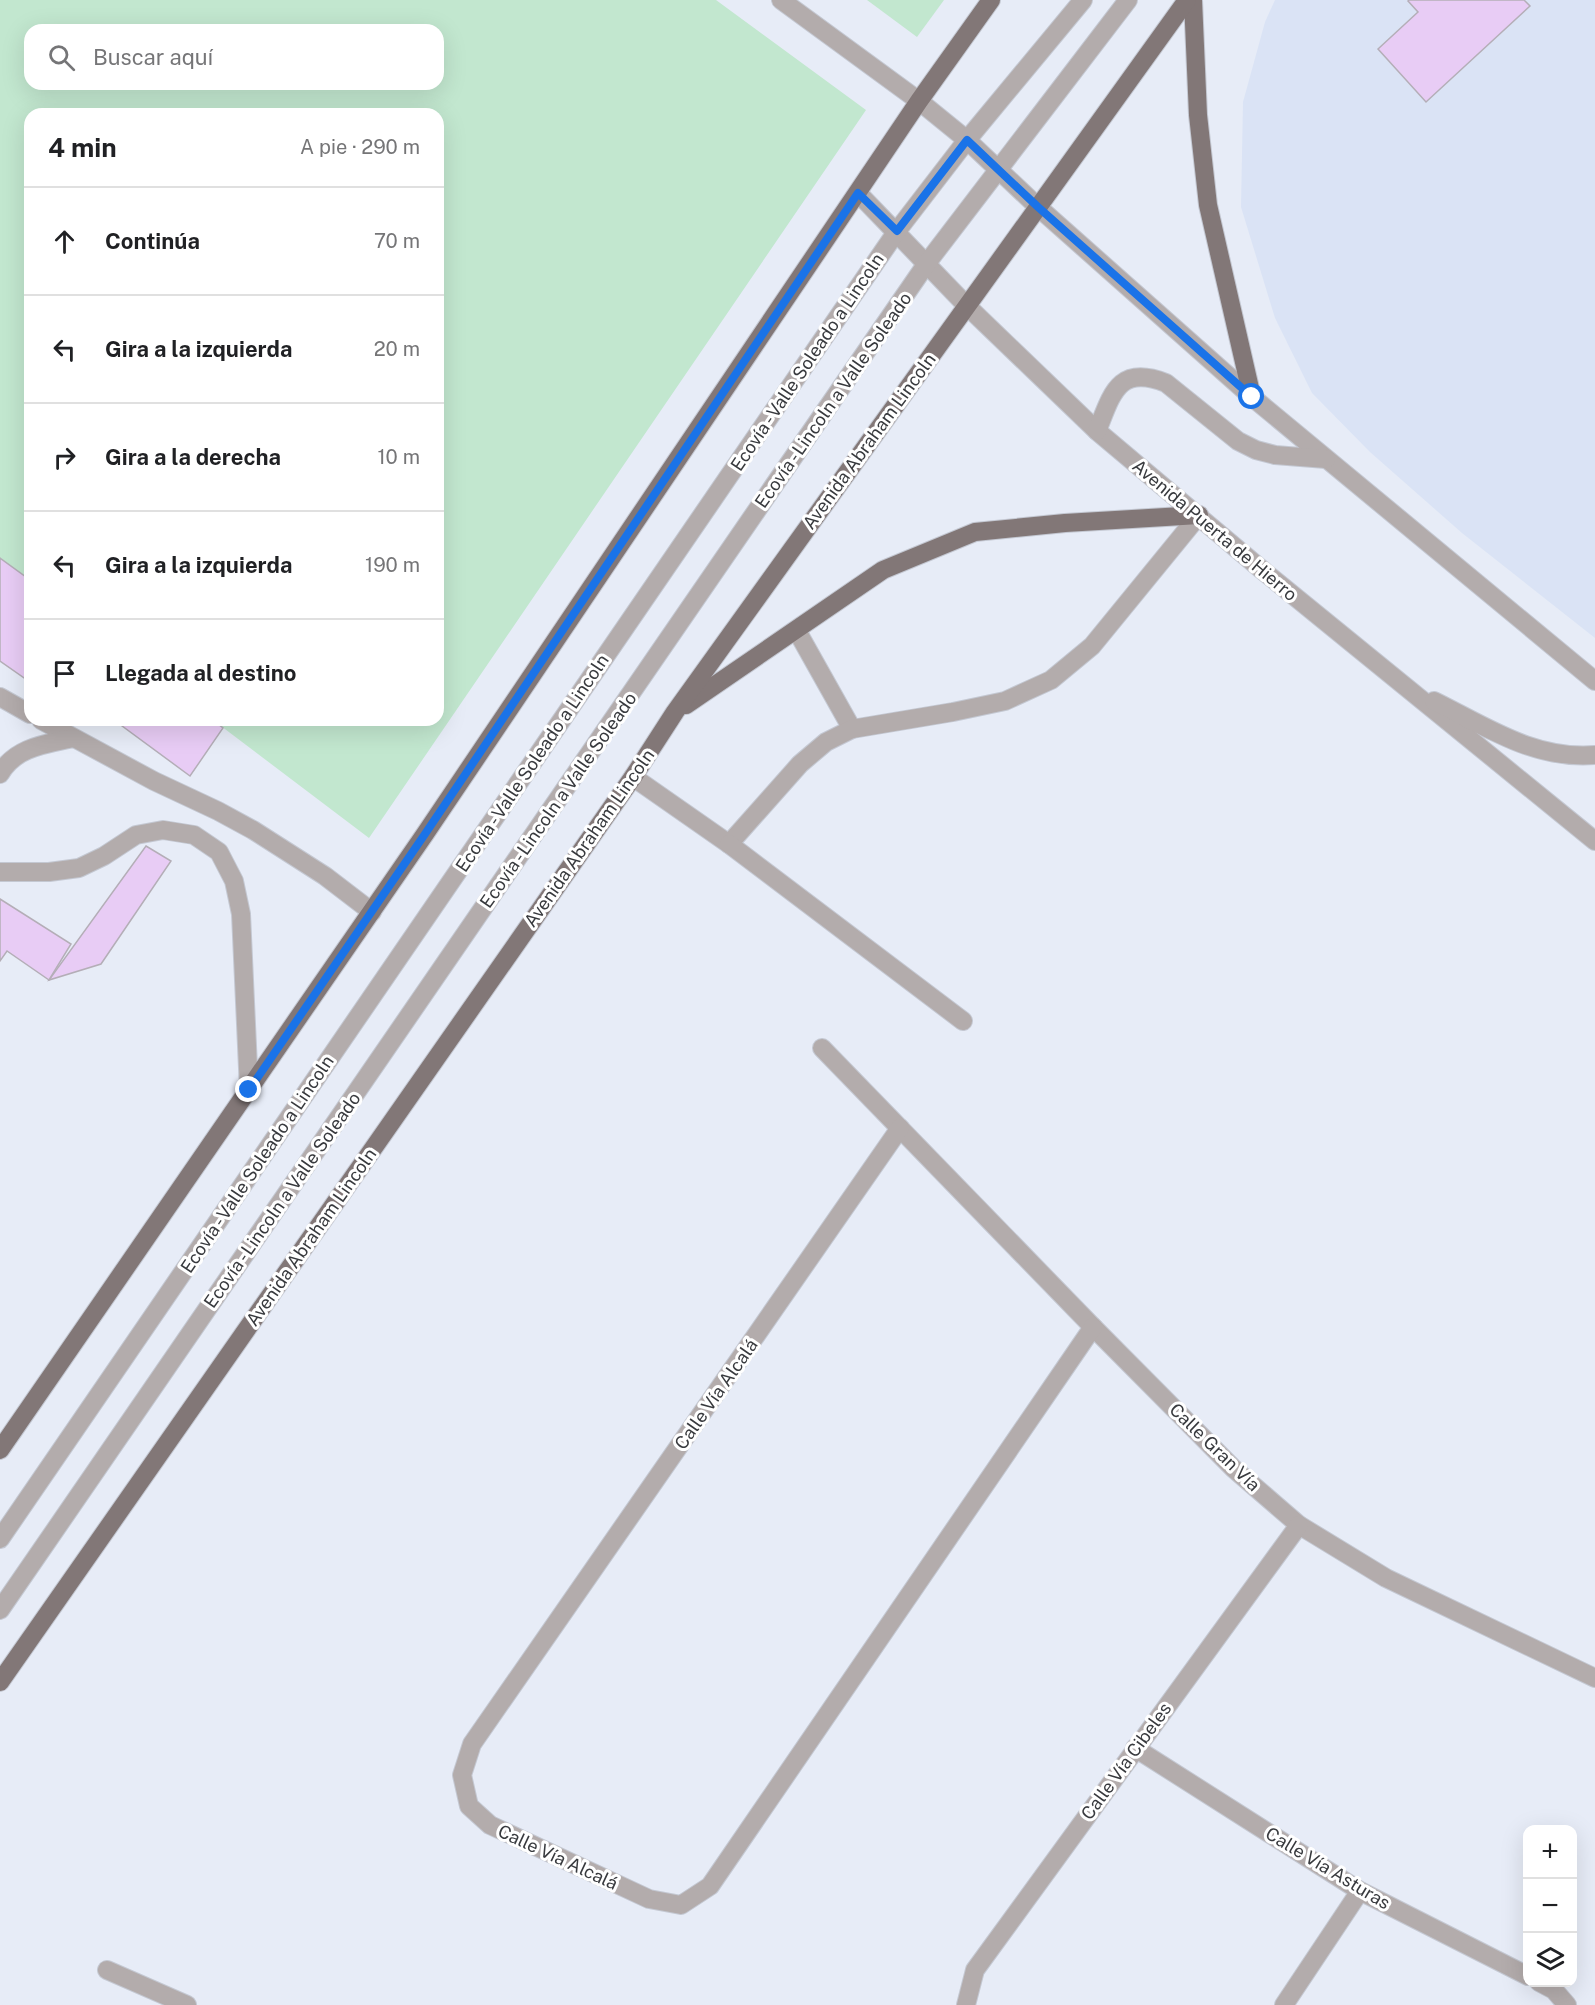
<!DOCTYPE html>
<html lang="es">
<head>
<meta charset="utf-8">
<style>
	:root { --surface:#fff; --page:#f2f2f2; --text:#202124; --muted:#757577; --line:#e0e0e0 }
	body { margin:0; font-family:"Public Sans",sans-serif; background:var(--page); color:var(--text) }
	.controls { position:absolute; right:18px; bottom:18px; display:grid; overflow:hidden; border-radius:12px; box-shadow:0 6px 24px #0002 }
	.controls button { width:54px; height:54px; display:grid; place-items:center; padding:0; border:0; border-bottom:2px solid var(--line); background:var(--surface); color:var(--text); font:30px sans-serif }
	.stop { position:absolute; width:18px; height:18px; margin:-14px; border:4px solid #1a73e8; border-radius:50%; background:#fff }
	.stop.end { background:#1a73e8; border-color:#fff; box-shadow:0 2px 6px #0008 }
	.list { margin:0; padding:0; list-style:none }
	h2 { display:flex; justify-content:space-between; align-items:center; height:78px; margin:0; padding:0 24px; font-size:26px }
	h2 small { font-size:20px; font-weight:400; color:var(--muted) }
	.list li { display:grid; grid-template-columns:39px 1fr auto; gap:18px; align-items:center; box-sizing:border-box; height:108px; padding:0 24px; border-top:2px solid var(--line) }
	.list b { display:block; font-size:22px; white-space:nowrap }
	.list em { font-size:20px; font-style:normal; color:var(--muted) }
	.icon { flex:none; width:33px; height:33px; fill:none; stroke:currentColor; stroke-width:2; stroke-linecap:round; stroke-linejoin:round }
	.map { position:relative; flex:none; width:1595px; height:2005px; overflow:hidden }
	.search { position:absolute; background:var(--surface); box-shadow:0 6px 24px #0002; left:24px; top:24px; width:420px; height:66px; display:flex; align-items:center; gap:15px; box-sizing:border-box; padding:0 21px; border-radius:18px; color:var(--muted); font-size:22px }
	.panel { position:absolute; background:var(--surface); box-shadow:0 6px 24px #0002; left:24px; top:108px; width:420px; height:618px; border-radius:18px }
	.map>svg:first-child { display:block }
	.built { fill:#dae3f5 }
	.green { fill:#c2e7cf; fill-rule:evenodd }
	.building { fill:#e8ccf5; stroke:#b4aeb7; stroke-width:1.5 }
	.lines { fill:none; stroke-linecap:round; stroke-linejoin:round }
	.minor-casing { stroke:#c4c8d2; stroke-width:20 }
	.major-casing { stroke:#c4c8d2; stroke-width:20 }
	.minor { stroke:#b3acac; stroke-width:18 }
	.major { stroke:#827777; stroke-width:18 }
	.route { stroke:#1a73e8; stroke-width:8 }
	.labels { text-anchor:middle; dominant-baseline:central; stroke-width:6; stroke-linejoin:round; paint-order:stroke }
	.street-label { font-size:18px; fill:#383a3e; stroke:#fff }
</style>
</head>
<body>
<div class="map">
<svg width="1595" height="2005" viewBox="0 0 1595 2005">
	<rect width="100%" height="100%" fill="#e7ecf7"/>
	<polygon class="built" points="1275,0 1595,0 1595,638 1462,533 1370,452 1312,393 1275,318 1241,207 1243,102 1265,22"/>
	<g class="green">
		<path d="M 0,0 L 716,0 L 866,110 L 369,838 L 213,720 L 438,720 L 438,114 L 30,114 L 30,580 L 0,558 ZM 30,30 L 438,30 L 438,84 L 30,84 Z"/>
		<polygon points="867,0 944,0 917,37"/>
	</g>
	<g class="building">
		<polygon points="1409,0 1524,0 1530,6 1426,102 1378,49 1418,12 1408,1"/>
		<polygon points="0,558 30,580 30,682 0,661"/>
		<polygon points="114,720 213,720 223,728 190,776"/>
		<polygon points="146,846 171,861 101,964 49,980"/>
		<polygon points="0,899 71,944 49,980 7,951 0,961"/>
	</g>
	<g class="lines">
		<defs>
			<g id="minor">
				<polyline points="781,0 919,101 967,140 1038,207 1252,397 1595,681"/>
				<polyline points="858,193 966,305 1097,431 1261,569 1595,841"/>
				<path d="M 1097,431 C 1112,394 1118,364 1166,383 L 1238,441 L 1256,450 L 1275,455 L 1326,459"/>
				<polyline points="797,631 852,729"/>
				<polyline points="0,697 30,714"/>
				<path d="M 1434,701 C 1487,727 1534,760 1595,755"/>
				<polyline points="41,720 154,781 218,811 253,830 325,876 372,912"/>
				<path d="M 0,774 C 15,747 46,744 73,738"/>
				<polyline points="633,777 729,844 800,764 826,742 852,729 953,712 1005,701 1051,680 1092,646 1199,515"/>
				<polyline points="729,844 963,1021"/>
				<polyline points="0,872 49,872 79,868 104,856 136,835 163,830 194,835 219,852 234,881 241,914 249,1090"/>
				<polyline points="822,1048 1093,1327 1234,1469 1299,1525 1386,1578 1595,1678"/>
				<polyline points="900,1128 472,1744 462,1775 469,1806 490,1825 649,1899 681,1905 710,1886 1093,1327"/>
				<polyline points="0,1539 897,231 967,140 1083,0"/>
				<polyline points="0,1610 927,263 1128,0"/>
				<polyline points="1135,1748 1360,1891 1528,1976"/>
				<polyline points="107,1970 187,2005"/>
				<polyline points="1539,1982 1554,1990 1567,2005"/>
				<polyline points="966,2005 975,1970 1299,1525"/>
				<polyline points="1284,2005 1360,1891"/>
			</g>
			<g id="major">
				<polyline points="1193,0 1198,115 1208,205 1252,397"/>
				<polyline points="686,705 883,570 975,532 1065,523 1199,515"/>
				<polyline points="0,1450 425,834 919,101 991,0"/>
				<polyline points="0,1682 633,777 675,712 1187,0"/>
			</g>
		</defs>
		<use href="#minor" class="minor-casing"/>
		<use href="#major" class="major-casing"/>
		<use href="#minor" class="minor"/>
		<use href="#major" class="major"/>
	</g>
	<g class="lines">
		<polyline class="route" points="249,1090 425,834 858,193 897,231 967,140 1038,207 1252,397"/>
	</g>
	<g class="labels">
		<g class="street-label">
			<text transform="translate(807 362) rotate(-56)">Ecovía - Valle Soleado a Lincoln</text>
			<text transform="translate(833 400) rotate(-55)">Ecovía - Lincoln a Valle Soleado</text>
			<text transform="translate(869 441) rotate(-54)">Avenida Abraham Lincoln</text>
			<text transform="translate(1215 530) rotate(40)">Avenida Puerta de Hierro</text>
			<text transform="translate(532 763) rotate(-56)">Ecovía - Valle Soleado a Lincoln</text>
			<text transform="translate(558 800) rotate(-55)">Ecovía - Lincoln a Valle Soleado</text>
			<text transform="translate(589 838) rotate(-55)">Avenida Abraham Lincoln</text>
			<text transform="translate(257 1164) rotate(-56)">Ecovía - Valle Soleado a Lincoln</text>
			<text transform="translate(282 1200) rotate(-55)">Ecovía - Lincoln a Valle Soleado</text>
			<text transform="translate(311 1237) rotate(-55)">Avenida Abraham Lincoln</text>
			<text transform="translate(716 1394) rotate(-55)">Calle Vía Alcalá</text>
			<text transform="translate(1215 1447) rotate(44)">Calle Gran Vía</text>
			<text transform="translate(1126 1761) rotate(-54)">Calle Vía Cibeles</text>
			<text transform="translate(558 1857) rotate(25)">Calle Vía Alcalá</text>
			<text transform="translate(1328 1868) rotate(31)">Calle Vía Asturas</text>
		</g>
	</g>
</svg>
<div class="controls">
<button>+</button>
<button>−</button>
<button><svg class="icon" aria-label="layers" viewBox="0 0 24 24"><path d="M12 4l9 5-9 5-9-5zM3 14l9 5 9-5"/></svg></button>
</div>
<div class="stop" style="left:1252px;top:397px"></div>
<div class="stop end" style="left:249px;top:1090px"></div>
<div class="search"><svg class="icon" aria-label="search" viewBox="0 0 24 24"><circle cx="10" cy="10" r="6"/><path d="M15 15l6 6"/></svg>Buscar aquí</div>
<section class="panel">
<h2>4 min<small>A pie · 290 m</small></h2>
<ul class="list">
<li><svg class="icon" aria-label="ahead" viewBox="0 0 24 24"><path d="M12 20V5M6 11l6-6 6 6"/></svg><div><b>Continúa</b></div><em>70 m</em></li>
<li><svg class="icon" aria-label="left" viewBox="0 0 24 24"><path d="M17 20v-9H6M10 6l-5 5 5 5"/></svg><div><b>Gira a la izquierda</b></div><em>20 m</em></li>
<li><svg class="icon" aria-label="right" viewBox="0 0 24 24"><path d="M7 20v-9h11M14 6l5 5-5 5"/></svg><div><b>Gira a la derecha</b></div><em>10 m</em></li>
<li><svg class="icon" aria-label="left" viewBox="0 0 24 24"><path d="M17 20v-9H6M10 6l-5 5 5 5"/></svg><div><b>Gira a la izquierda</b></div><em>190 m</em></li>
<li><svg class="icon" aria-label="arrive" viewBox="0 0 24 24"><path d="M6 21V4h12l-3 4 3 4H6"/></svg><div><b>Llegada al destino</b></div></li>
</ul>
</section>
</div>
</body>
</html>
